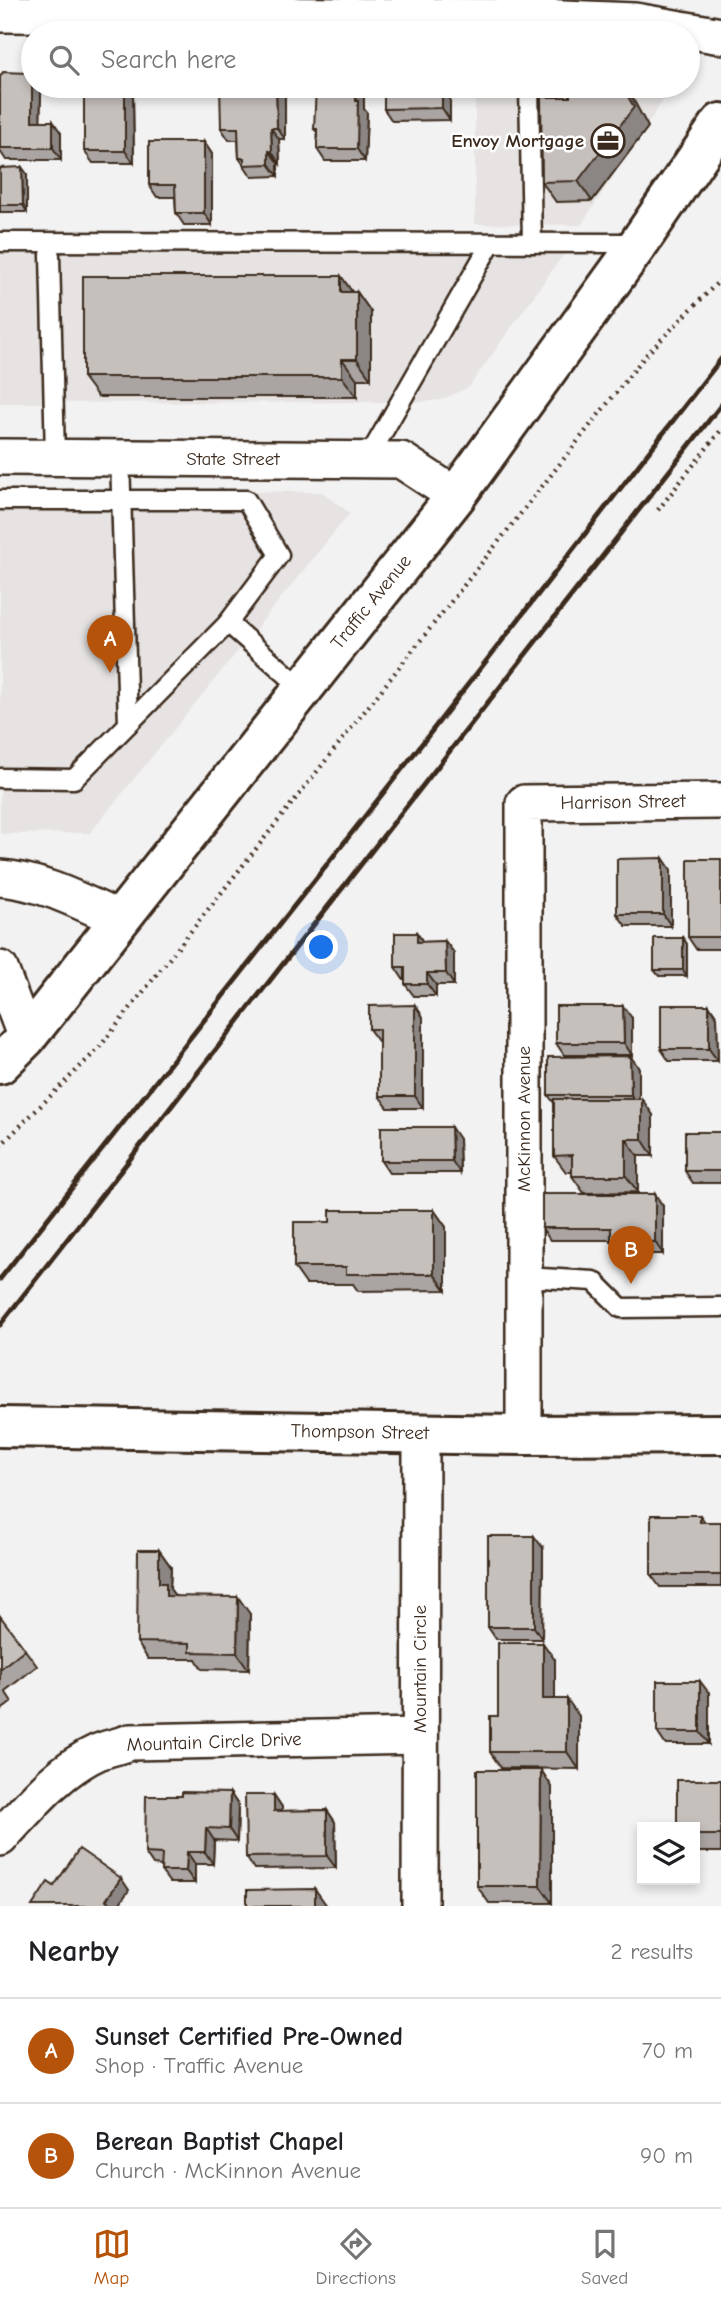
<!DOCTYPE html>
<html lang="en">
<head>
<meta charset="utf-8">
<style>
	:root { --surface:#fff; --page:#f2f2f2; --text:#202124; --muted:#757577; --line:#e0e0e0; --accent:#b45309 }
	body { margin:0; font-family:"Comic Neue",sans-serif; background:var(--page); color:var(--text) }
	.controls { position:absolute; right:21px; bottom:21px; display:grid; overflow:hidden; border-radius:0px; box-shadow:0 4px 10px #0003 }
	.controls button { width:63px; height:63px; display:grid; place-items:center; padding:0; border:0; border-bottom:2px solid var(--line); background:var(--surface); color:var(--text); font:35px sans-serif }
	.you { position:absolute; left:322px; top:948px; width:24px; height:24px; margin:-18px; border:5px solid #fff; border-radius:50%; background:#1a73e8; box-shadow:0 0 0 10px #1a73e833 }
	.badge { display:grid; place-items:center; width:46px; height:46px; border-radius:50%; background:var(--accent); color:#fff; font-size:23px; font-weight:700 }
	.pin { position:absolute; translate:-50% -58px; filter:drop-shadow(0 2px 4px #0008) }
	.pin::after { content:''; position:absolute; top:37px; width:24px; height:21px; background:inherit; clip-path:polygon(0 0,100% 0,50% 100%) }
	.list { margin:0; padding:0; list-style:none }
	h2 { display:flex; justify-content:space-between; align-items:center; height:91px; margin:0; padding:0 28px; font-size:30px }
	h2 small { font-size:23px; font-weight:400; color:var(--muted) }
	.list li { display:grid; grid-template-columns:46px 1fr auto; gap:21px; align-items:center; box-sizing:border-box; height:105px; padding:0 28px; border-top:2px solid var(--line) }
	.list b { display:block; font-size:26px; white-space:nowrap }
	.list p { margin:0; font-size:23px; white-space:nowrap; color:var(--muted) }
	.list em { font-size:23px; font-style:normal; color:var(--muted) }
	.icon { flex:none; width:38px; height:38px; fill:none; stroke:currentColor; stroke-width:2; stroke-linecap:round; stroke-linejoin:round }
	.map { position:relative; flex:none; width:721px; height:1906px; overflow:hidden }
	.search { position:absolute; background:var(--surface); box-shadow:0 4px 10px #0003; left:21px; right:21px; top:21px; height:77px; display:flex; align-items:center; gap:18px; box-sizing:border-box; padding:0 24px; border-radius:38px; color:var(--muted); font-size:26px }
	.sheet { height:301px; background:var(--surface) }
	nav { display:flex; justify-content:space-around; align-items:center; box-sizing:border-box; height:98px; border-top:2px solid var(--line); background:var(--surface); font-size:19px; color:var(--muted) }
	nav a { display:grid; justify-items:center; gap:4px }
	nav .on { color:var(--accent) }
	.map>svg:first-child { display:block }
	.built { fill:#e6e3e2 }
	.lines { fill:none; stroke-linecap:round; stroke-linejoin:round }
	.lane-casing { stroke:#3b2a1e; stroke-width:23 }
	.street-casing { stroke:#3b2a1e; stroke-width:40 }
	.secondary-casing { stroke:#3b2a1e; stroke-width:44 }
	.path { stroke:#3b2a1e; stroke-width:4.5; stroke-dasharray:2 5; stroke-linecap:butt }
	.lane { stroke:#fff; stroke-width:18 }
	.street { stroke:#fff; stroke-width:35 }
	.secondary { stroke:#fff; stroke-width:38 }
	.rail { stroke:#3b2a1e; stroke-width:5 }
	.wall { fill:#aaa5a3; stroke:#3b2a1e; stroke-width:2 }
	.shaded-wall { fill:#8b8684; stroke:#3b2a1e; stroke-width:2 }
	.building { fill:#c6c0bd; stroke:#3b2a1e; stroke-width:2 }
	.labels { text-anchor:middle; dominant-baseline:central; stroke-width:5; stroke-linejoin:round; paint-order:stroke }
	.poi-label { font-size:19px; font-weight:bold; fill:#3b2a1e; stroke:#fff; text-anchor:end }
	.street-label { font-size:19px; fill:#3b2a1e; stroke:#fff }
</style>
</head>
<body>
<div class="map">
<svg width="721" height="1906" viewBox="0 0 721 1906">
	<rect width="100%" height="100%" fill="#f3f2f2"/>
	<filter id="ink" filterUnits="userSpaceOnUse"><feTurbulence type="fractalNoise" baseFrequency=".0143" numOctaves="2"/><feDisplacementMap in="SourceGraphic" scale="14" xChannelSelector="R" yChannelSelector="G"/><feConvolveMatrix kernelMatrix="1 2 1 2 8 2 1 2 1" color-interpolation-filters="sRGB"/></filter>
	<g filter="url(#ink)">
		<g class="built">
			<polygon points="475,86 661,86 664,99 581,225 475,224"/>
			<polygon points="568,248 469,387 441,400 421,402 0,403 0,252"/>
			<polygon points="0,490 322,492 350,513 90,833 0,834"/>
		</g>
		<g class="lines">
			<defs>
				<g id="lane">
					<polyline points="529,86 532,243"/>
					<polyline points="0,242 637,243"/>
					<polyline points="50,255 55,457"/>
					<polyline points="120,458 128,724"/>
					<polyline points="367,460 491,243"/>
					<polyline points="0,500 246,500 279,555 228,623"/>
					<polyline points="0,778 74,779 228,623 302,688"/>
					<polyline points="524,1277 594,1281 621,1308 721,1307"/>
				</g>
				<g id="street">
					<polyline points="0,14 539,17 635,21 721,36"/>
					<polyline points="0,457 401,460 456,496"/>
					<path d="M 0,878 C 42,881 81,902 119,919"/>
					<polyline points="0,969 26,1038"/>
					<polyline points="524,1435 524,803 721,801"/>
					<path d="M 0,1838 C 29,1807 58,1770 98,1752 C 108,1748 120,1746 130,1742 L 420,1736"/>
					<polyline points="420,1906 421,1433"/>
				</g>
				<g id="secondary">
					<polyline points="0,1064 26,1038 456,496 639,243 721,123"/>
					<polyline points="0,1427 524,1435 721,1434"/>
				</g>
			</defs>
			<use href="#lane" class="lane-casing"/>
			<use href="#street" class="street-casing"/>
			<use href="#secondary" class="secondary-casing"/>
			<g class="path">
				<polyline points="658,510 721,430"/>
				<polyline points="0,1146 98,1049 645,356 721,279"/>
			</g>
			<use href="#lane" class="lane"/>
			<use href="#street" class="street"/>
			<use href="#secondary" class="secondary"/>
			<g class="rail">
				<polyline points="0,1279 410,759 721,359"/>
				<polyline points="0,1325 721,405"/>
			</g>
		</g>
		<g class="wall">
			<polygon points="0,77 41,93 40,121 61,133 61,160 6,160 0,151"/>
			<polygon points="84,86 129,86 130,88 133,93 134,163 93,163 84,151"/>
			<polygon points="285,86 285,139 279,139 280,164 278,163 278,176 252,177 239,158 238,140 229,140 221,128"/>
			<polygon points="450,86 450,120 392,121 384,109"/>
			<polygon points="364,93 364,109 367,113 365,161 325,161 317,149 317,132 314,129"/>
			<polygon points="648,127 592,201 556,202 542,182"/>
			<polygon points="204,142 212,154 212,225 184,225 176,213 175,197 157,197 149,185"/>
			<polygon points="0,168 27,174 27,212 0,212"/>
			<polygon points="341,276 352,292 357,292 371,312 371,379 357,379 357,397 98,397 83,377"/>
			<polygon points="663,858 671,870 671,926 626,926 617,914"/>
			<polygon points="721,859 721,949 696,949 688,937"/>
			<polygon points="417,933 423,942 445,941 454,953 454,985 436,985 436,996 414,996 405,984 405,979 403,979 395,967"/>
			<polygon points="683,938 687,944 687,976 659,976 654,970"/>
			<polygon points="415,1005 423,1017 423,1108 388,1108 379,1096 379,1041 378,1041 369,1029"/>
			<polygon points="709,1005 717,1017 718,1061 669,1061 661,1049"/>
			<polygon points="632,1018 632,1055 564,1055 556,1043"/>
			<polygon points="630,1056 639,1068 639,1099 653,1115 653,1156 638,1156 638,1192 584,1193 572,1176 572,1172 566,1172 554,1156 554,1103 548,1095"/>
			<polygon points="721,1132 721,1183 693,1183 685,1171"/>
			<polygon points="459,1139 460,1173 389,1173 381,1161"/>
			<polygon points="663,1206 663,1254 620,1254 611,1240 550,1240 542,1228"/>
			<polygon points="434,1210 446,1227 446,1290 358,1291 353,1284 306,1284 294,1267 330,1222"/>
			<polygon points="700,1515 705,1522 721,1522 721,1587 660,1587 651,1575"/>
			<polygon points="543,1548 542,1639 496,1639 488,1627"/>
			<polygon points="159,1550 171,1567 170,1589 175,1596 250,1614 249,1670 202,1669 196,1659 148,1659 137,1642"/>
			<polygon points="0,1616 37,1666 5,1691 12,1702 0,1711"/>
			<polygon points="555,1660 555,1699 579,1716 579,1769 501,1768 490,1752 498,1716"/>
			<polygon points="709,1693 709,1744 665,1744 657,1732"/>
			<polygon points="541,1770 552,1787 552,1903 489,1903 477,1886"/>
			<polygon points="721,1780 721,1852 695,1852 695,1827"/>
			<polygon points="230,1793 238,1805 237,1841 214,1840 213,1864 195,1864 195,1883 170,1883 161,1871 162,1866 153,1865 145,1853 182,1796"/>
			<polygon points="274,1795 282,1807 282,1811 327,1810 335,1822 336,1868 254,1869 246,1857"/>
		</g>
		<g class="shaded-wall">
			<polygon points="29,73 33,79 33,86 38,86 41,93 40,133 32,121"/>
			<polygon points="125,86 129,86 133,93 134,163 125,151"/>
			<polygon points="276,86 285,86 285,139 277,128"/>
			<polygon points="355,86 358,86 364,93 364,109 367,113 365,161 357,149"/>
			<polygon points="442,86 450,86 450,120 442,108"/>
			<polygon points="622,86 626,86 648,127 592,201 578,181"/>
			<polygon points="53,121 61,133 61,160 53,148"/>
			<polygon points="271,128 279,139 280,164 272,152"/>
			<polygon points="204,142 212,154 212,225 204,213"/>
			<polygon points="269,151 278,163 278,176 269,164"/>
			<polygon points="22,167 27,174 27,212 23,205"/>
			<polygon points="341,276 355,296 341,292"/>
			<polygon points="357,292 371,312 371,379 357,359"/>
			<polygon points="342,359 357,379 357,397 342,377"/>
			<polygon points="663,858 671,870 671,926 663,914"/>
			<polygon points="417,933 425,945 417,942"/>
			<polygon points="683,938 687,944 687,976 683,970"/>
			<polygon points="445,941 454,953 454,985 446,973"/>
			<polygon points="427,973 436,985 436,996 427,984"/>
			<polygon points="415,1005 423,1017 423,1108 415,1096"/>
			<polygon points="709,1005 717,1017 718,1061 709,1049"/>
			<polygon points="623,1006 632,1018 632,1055 624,1043"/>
			<polygon points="630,1056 639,1068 639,1107 631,1095"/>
			<polygon points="642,1099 653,1115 653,1156 642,1139"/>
			<polygon points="451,1127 459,1139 460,1173 452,1161"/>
			<polygon points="626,1139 638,1156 638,1192 626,1176"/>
			<polygon points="655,1194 663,1206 663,1254 655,1242"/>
			<polygon points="434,1210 446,1227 446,1290 434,1274"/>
			<polygon points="534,1536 543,1548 542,1639 534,1627"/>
			<polygon points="159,1550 171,1567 170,1589 178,1600 166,1596 159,1583"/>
			<polygon points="238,1597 250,1614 249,1670 237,1653"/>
			<polygon points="543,1643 555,1660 555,1716 543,1699"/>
			<polygon points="700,1681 709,1693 709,1744 700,1732"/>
			<polygon points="567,1699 579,1716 579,1769 567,1752"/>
			<polygon points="541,1770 552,1787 552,1903 540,1886"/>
			<polygon points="230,1793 238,1805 237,1841 229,1829"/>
			<polygon points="274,1795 282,1807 282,1823 274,1811"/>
			<polygon points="327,1810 335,1822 336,1868 327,1856"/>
			<polygon points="206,1828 214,1840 213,1864 205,1852"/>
			<polygon points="187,1852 195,1864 195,1883 186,1871"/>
			<polygon points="121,1878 129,1890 118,1906 111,1906 106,1900"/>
			<polygon points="315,1889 327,1906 315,1906"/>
		</g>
		<g class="building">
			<polygon points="3,72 29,73 32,81 32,121 53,121 53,148 0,148 0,77"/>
			<rect x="84" y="86" width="41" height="65"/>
			<polygon points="220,86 276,86 277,128 271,128 272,152 269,151 269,164 244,165 244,158 239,158 238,128 221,128"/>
			<polygon points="316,86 355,86 356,101 358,101 357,149 317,149 317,129 314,129"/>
			<polygon points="384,86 442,86 442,108 384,109"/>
			<polygon points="570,86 622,86 634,107 578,181 542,182 541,97 570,97"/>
			<polygon points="149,142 204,142 204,213 176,213 175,185 149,185"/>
			<polygon points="22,167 23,205 0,205 0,168"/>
			<polygon points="83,276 341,276 341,292 357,292 357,359 342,359 342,377 83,377"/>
			<polygon points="663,858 663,914 617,914 617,859"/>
			<rect x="688" y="859" width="33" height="78"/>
			<polygon points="395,933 417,933 417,942 445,941 446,973 427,973 427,984 405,984 405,967 395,967"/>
			<rect x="654" y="938" width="29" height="32"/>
			<polygon points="415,1005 415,1096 379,1096 379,1029 369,1029 369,1006"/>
			<rect x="661" y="1005" width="48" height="44"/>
			<polygon points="556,1006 623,1006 624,1043 556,1043"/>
			<polygon points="630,1056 631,1095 548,1095 548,1057"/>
			<polygon points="554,1099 642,1099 642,1139 626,1139 626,1176 572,1176 572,1155 554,1156"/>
			<polygon points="381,1127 451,1127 452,1161 381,1161"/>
			<rect x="685" y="1132" width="36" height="39"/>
			<polygon points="542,1194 655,1194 655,1242 611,1242 611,1228 542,1228"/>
			<polygon points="330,1210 434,1210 434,1274 346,1274 346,1267 294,1267 294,1222 330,1222"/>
			<polygon points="651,1515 700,1515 700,1522 721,1522 721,1575 651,1575"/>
			<rect x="488" y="1536" width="46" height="91"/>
			<polygon points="138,1550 159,1550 159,1583 166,1583 166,1596 238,1597 237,1653 190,1652 190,1643 137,1642"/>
			<polygon points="0,1616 25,1649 0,1669"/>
			<polygon points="498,1643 543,1643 543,1699 567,1699 567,1752 490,1752 490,1716 498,1716"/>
			<rect x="657" y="1681" width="43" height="51"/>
			<polygon points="477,1770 541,1770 540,1886 477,1886"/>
			<polygon points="677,1780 721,1780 721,1835 695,1835 695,1827 677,1827"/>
			<polygon points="182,1792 230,1793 229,1829 206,1828 205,1852 187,1852 186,1871 161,1871 162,1854 145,1853 146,1796 182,1796"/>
			<polygon points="245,1795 274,1795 274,1811 327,1810 327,1856 246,1857"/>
			<polygon points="79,1849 121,1878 106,1900 115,1906 32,1906 48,1882 54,1886"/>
			<polygon points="315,1889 315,1906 247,1906 247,1890"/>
		</g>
	</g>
	<defs>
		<symbol id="office-ring" viewBox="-11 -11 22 22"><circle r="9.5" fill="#fff" stroke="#3b2a1e" stroke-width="1.5"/><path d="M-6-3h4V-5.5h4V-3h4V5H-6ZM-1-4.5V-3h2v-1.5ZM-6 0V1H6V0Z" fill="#3b2a1e"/></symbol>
	</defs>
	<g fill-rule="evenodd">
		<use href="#office-ring" x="589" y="122" width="38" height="38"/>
	</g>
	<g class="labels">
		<g class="poi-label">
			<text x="584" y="141">Envoy Mortgage</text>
		</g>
		<g class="street-label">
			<text x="233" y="459">State Street</text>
			<text transform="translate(371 602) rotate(-51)">Traffic Avenue</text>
			<text transform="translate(623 802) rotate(-1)">Harrison Street</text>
			<text transform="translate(524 1119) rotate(-90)">McKinnon Avenue</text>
			<text transform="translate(360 1432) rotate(1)">Thompson Street</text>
			<text transform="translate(420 1669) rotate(-90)">Mountain Circle</text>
			<text transform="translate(214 1742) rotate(-2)">Mountain Circle Drive</text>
		</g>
	</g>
</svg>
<div class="controls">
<button><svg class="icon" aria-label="layers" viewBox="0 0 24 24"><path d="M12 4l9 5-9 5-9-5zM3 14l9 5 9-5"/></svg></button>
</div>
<div class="you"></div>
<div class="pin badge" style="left:110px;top:673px">A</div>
<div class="pin badge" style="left:631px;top:1284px">B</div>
<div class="search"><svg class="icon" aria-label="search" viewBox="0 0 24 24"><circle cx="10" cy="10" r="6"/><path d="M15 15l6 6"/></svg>Search here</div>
</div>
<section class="sheet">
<h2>Nearby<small>2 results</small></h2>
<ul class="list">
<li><span class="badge">A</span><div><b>Sunset Certified Pre-Owned</b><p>Shop · Traffic Avenue</p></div><em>70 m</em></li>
<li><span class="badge">B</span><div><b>Berean Baptist Chapel</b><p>Church · McKinnon Avenue</p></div><em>90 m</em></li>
</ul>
</section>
<nav>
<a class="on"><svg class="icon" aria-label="map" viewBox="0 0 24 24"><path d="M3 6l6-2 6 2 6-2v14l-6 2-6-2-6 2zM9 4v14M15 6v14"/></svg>Map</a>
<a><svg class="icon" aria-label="directions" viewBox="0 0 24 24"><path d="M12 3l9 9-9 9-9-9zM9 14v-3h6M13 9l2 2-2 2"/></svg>Directions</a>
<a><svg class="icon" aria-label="saved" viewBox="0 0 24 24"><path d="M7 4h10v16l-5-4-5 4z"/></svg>Saved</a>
</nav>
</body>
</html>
